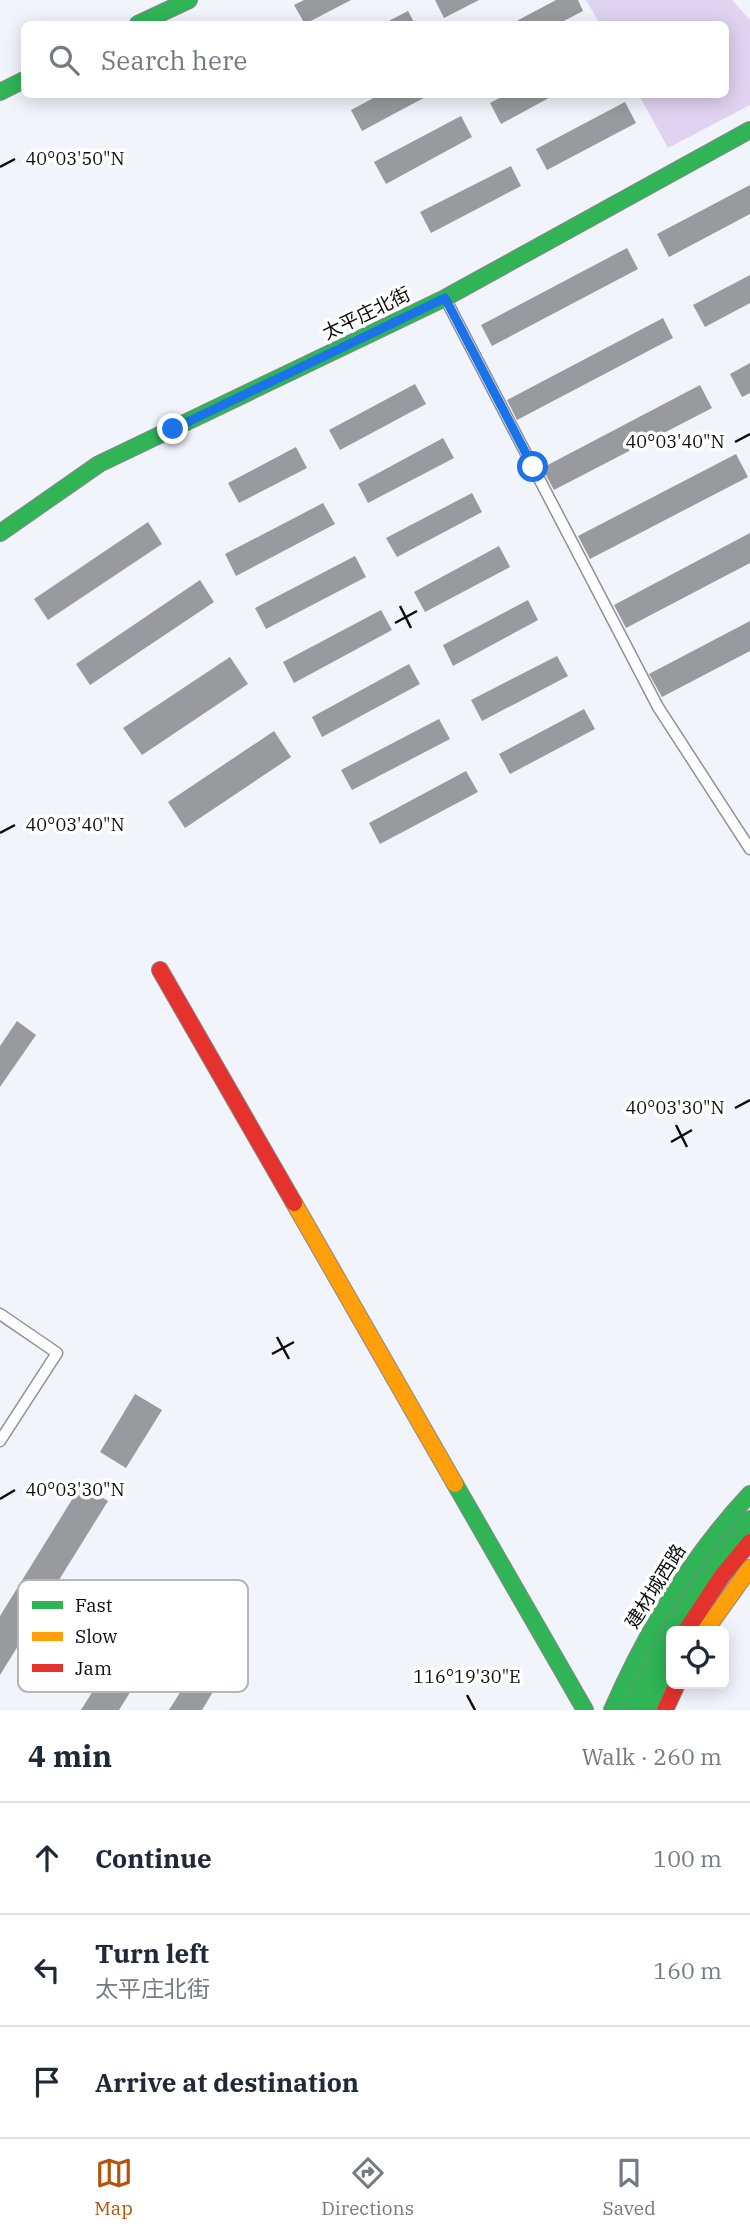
<!DOCTYPE html>
<html lang="en">
<head>
<meta charset="utf-8">
<style>
	:root { --surface:#fff; --page:#f6f6f7; --text:#1f2937; --muted:#747a83; --line:#e0e1e3; --accent:#b45309 }
	body { margin:0; font-family:"IBM Plex Serif","Noto Sans SC",serif; background:var(--page); color:var(--text) }
	.controls { position:absolute; right:21px; bottom:21px; display:grid; overflow:hidden; border-radius:10px; box-shadow:0 4px 18px #0003 }
	.controls button { width:63px; height:63px; display:grid; place-items:center; padding:0; border:0; border-bottom:2px solid var(--line); background:var(--surface); color:var(--text); font:35px sans-serif }
	.stop { position:absolute; width:21px; height:21px; margin:-16px; border:5px solid #1a73e8; border-radius:50%; background:#fff }
	.stop.end { background:#1a73e8; border-color:#fff; box-shadow:0 2px 7px #0008 }
	.list { margin:0; padding:0; list-style:none }
	h2 { display:flex; justify-content:space-between; align-items:center; height:91px; margin:0; padding:0 28px; font-size:30px }
	h2 small { font-size:23px; font-weight:400; color:var(--muted) }
	.list li { display:grid; grid-template-columns:46px 1fr auto; gap:21px; align-items:center; box-sizing:border-box; height:112px; padding:0 28px; border-top:2px solid var(--line) }
	.list b { display:block; font-size:26px; white-space:nowrap }
	.list p { margin:0; font-size:23px; white-space:nowrap; color:var(--muted) }
	.list em { font-size:23px; font-style:normal; color:var(--muted) }
	.icon { flex:none; width:38px; height:38px; fill:none; stroke:currentColor; stroke-width:2; stroke-linecap:round; stroke-linejoin:round }
	.map { position:relative; flex:none; width:750px; height:1710px; overflow:hidden }
	.search { position:absolute; background:var(--surface); box-shadow:0 4px 18px #0003; left:21px; right:21px; top:21px; height:77px; display:flex; align-items:center; gap:18px; box-sizing:border-box; padding:0 24px; border-radius:10px; color:var(--muted); font-size:26px }
	.sheet { height:427px; background:var(--surface) }
	nav { display:flex; justify-content:space-around; align-items:center; box-sizing:border-box; height:98px; border-top:2px solid var(--line); background:var(--surface); font-size:19px; color:var(--muted) }
	nav a { display:grid; justify-items:center; gap:4px }
	nav .on { color:var(--accent) }
	.map>svg:first-child { display:block }
	.green { fill:#dfd3f1 }
	.building { fill:#989a9e }
	.lines { fill:none; stroke-linecap:round; stroke-linejoin:round }
	.street-casing { stroke:#909194; stroke-width:13 }
	.fast-casing { stroke:#87888b; stroke-width:18 }
	.slow-casing { stroke:#87888b; stroke-width:18 }
	.jam-casing { stroke:#87888b; stroke-width:18 }
	.street { stroke:#fdfdfe; stroke-width:10 }
	.fast { stroke:#30b455; stroke-width:16 }
	.slow { stroke:#ff9f0a; stroke-width:16 }
	.jam { stroke:#e5322d; stroke-width:16 }
	.route { stroke:#1a73e8; stroke-width:9 }
	.ticks { fill:none; stroke:#0d0d0d; stroke-width:2.5 }
	.labels { text-anchor:middle; dominant-baseline:central; stroke-width:7; stroke-linejoin:round; paint-order:stroke }
	.street-label { font-size:19px; fill:#0d0d0d; stroke:#fff }
	.key { fill:#fff; stroke:#b6b6b6; stroke-width:2 }
	.key-label { font-size:19px; fill:#0d0d0d }
	.ticks-label { font-size:18px; text-anchor:middle; fill:#0d0d0d; stroke:#fff; stroke-width:7; stroke-linejoin:round; paint-order:stroke }
</style>
</head>
<body>
<div class="map">
<svg width="750" height="1710" viewBox="0 0 750 1710">
	<rect width="100%" height="100%" fill="#f2f4fb"/>
	<polygon class="green" points="586,0 732,0 750,20 750,105 668,148 639,95 726,94 726,24 600,24"/>
	<g class="building">
		<polygon points="304,0 351,0 305,24 294,5"/>
		<polygon points="435,0 479,0 444,18"/>
		<polygon points="556,0 578,0 583,11 558,24 511,24"/>
		<polygon points="408,11 415,24 383,24"/>
		<polygon points="381,94 431,94 362,131 351,110"/>
		<polygon points="507,94 556,94 501,124 490,103"/>
		<polygon points="625,102 636,123 547,170 536,149"/>
		<polygon points="461,116 472,137 386,184 374,162"/>
		<polygon points="511,166 521,186 431,233 420,212"/>
		<polygon points="750,185 750,214 669,257 657,234"/>
		<polygon points="627,248 638,269 492,346 481,325"/>
		<polygon points="750,275 750,303 705,327 693,305"/>
		<polygon points="663,318 673,338 517,420 507,400"/>
		<polygon points="750,363 750,393 742,397 730,374"/>
		<polygon points="415,384 426,404 340,450 329,430"/>
		<polygon points="700,385 712,408 554,490 542,468"/>
		<polygon points="443,438 454,458 368,503 358,484"/>
		<polygon points="296,447 307,468 239,503 228,483"/>
		<polygon points="736,454 748,477 590,559 578,536"/>
		<polygon points="472,493 482,512 397,557 386,538"/>
		<polygon points="323,503 335,524 236,576 225,554"/>
		<polygon points="148,522 162,544 48,620 34,599"/>
		<polygon points="750,533 750,563 626,628 614,605"/>
		<polygon points="499,546 510,567 425,612 414,592"/>
		<polygon points="355,556 366,577 266,629 255,608"/>
		<polygon points="200,580 214,602 90,685 76,664"/>
		<polygon points="528,600 538,620 453,666 443,645"/>
		<polygon points="381,610 392,630 294,683 283,662"/>
		<polygon points="750,621 750,651 662,697 649,674"/>
		<polygon points="557,656 568,676 482,721 471,700"/>
		<polygon points="230,657 248,684 142,755 123,728"/>
		<polygon points="409,664 420,684 322,737 312,717"/>
		<polygon points="584,709 595,729 510,774 499,754"/>
		<polygon points="439,719 450,739 352,790 341,770"/>
		<polygon points="274,731 291,757 185,828 168,802"/>
		<polygon points="466,771 478,792 380,844 369,823"/>
		<polygon points="17,1021 36,1035 0,1087 0,1046"/>
		<polygon points="135,1394 162,1410 126,1468 100,1452"/>
		<polygon points="81,1485 108,1501 0,1675 0,1616"/>
		<polygon points="159,1585 187,1602 119,1710 81,1710"/>
		<polygon points="208,1648 231,1662 202,1710 169,1710"/>
	</g>
	<g class="lines">
		<defs>
			<g id="street">
				<polyline points="445,298 658,707 750,849"/>
				<polyline points="0,1314 57,1353 0,1441"/>
			</g>
			<g id="fast">
				<polyline points="138,24 189,0"/>
				<polyline points="0,92 24,80"/>
				<polyline points="0,533 99,464 445,298 750,130"/>
				<polyline points="455,1484 585,1710"/>
				<path d="M 612,1710 C 647,1630 690,1558 750,1494"/>
				<path d="M 630,1710 C 661,1640 700,1577 750,1519"/>
				<polyline points="647,1710 671,1658"/>
			</g>
			<g id="slow">
				<polyline points="294,1203 455,1484"/>
				<polyline points="705,1631 750,1568"/>
			</g>
			<g id="jam">
				<polyline points="160,970 294,1203"/>
				<polyline points="686,1631 722,1576 750,1542"/>
				<polyline points="665,1710 677,1684"/>
			</g>
		</defs>
		<use href="#street" class="street-casing"/>
		<use href="#fast" class="fast-casing"/>
		<use href="#slow" class="slow-casing"/>
		<use href="#jam" class="jam-casing"/>
		<use href="#street" class="street"/>
		<use href="#fast" class="fast"/>
		<use href="#slow" class="slow"/>
		<use href="#jam" class="jam"/>
	</g>
	<g class="lines">
		<polyline class="route" points="173,429 445,298 533,467"/>
	</g>
	<path class="ticks" d="M 0,167 L 15,159M 735,442 L 750,434M 400,606 L 411,628M 395,623 L 417,611M 0,833 L 15,825M 735,1108 L 750,1100M 676,1125 L 687,1147M 671,1142 L 692,1130M 277,1337 L 289,1359M 272,1354 L 294,1342M 0,1499 L 15,1490M 467,1695 L 475,1710"/>
	<g class="labels">
		<g class="street-label">
			<text transform="translate(366 313) rotate(-26)">太平庄北街</text>
			<text transform="translate(655 1586) rotate(-58)">建材城西路</text>
		</g>
	</g>
	<rect x="18" y="1580" width="230" height="112" rx="10" class="key"/>
	<rect x="32" y="1601" width="31" height="8" fill="#30b455"/>
	<rect x="32" y="1632" width="31" height="9" fill="#ff9f0a"/>
	<rect x="32" y="1664" width="31" height="8" fill="#e5322d"/>
	<g class="key-label">
		<text x="75" y="1612">Fast</text>
		<text x="75" y="1643">Slow</text>
		<text x="75" y="1675">Jam</text>
	</g>
	<g class="ticks-label">
		<text x="75" y="165">40°03'50"N</text>
		<text x="675" y="448">40°03'40"N</text>
		<text x="75" y="831">40°03'40"N</text>
		<text x="675" y="1114">40°03'30"N</text>
		<text x="75" y="1496">40°03'30"N</text>
		<text x="467" y="1683">116°19'30"E</text>
	</g>
</svg>
<div class="controls">
<button><svg class="icon" aria-label="locate" viewBox="0 0 24 24"><circle cx="12" cy="12" r="6"/><path d="M12 2v4M12 18v4M2 12h4M18 12h4"/></svg></button>
</div>
<div class="stop" style="left:533px;top:467px"></div>
<div class="stop end" style="left:173px;top:429px"></div>
<div class="search"><svg class="icon" aria-label="search" viewBox="0 0 24 24"><circle cx="10" cy="10" r="6"/><path d="M15 15l6 6"/></svg>Search here</div>
</div>
<section class="sheet">
<h2>4 min<small>Walk · 260 m</small></h2>
<ul class="list">
<li><svg class="icon" aria-label="ahead" viewBox="0 0 24 24"><path d="M12 20V5M6 11l6-6 6 6"/></svg><div><b>Continue</b></div><em>100 m</em></li>
<li><svg class="icon" aria-label="left" viewBox="0 0 24 24"><path d="M17 20v-9H6M10 6l-5 5 5 5"/></svg><div><b>Turn left</b><p>太平庄北街</p></div><em>160 m</em></li>
<li><svg class="icon" aria-label="arrive" viewBox="0 0 24 24"><path d="M6 21V4h12l-3 4 3 4H6"/></svg><div><b>Arrive at destination</b></div></li>
</ul>
</section>
<nav>
<a class="on"><svg class="icon" aria-label="map" viewBox="0 0 24 24"><path d="M3 6l6-2 6 2 6-2v14l-6 2-6-2-6 2zM9 4v14M15 6v14"/></svg>Map</a>
<a><svg class="icon" aria-label="directions" viewBox="0 0 24 24"><path d="M12 3l9 9-9 9-9-9zM9 14v-3h6M13 9l2 2-2 2"/></svg>Directions</a>
<a><svg class="icon" aria-label="saved" viewBox="0 0 24 24"><path d="M7 4h10v16l-5-4-5 4z"/></svg>Saved</a>
</nav>
</body>
</html>
